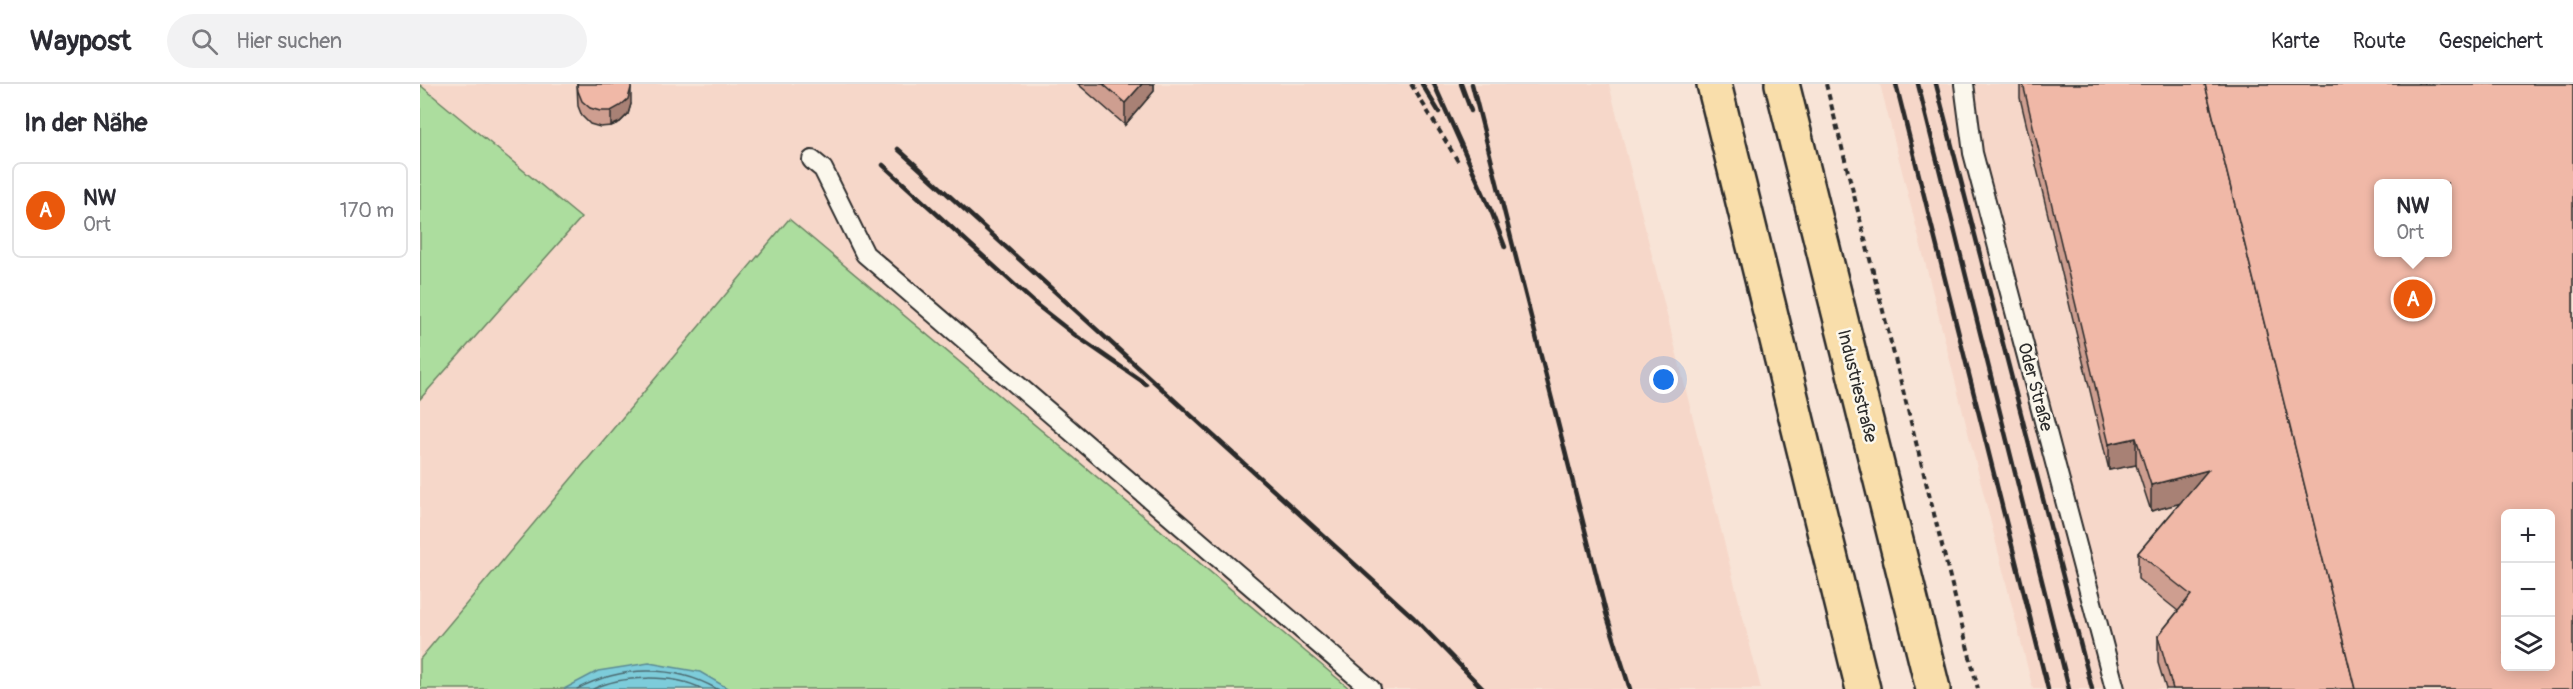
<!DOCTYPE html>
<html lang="de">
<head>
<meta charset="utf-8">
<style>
	:root { --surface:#fff; --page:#f2f2f3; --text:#2b2b33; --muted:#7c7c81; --line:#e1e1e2; --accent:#ea580c }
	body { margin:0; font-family:Pangolin,sans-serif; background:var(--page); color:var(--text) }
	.controls { position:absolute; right:18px; bottom:18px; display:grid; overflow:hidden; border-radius:9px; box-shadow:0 3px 15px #0003 }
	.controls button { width:54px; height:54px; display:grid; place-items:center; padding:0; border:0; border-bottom:2px solid var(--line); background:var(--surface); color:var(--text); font:30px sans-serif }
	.you { position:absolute; left:1244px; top:296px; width:21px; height:21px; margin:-15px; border:4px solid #fff; border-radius:50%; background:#1a73e8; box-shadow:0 0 0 9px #1a73e833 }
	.badge { display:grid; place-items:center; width:39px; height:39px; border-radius:50%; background:var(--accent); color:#fff; font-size:20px; font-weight:700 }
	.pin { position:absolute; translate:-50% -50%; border:3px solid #fff; box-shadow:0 2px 6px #0006 }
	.popup { position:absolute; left:1954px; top:95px; width:78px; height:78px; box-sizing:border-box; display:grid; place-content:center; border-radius:9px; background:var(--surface); filter:drop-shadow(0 2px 4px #0005); font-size:20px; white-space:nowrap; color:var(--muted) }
	.popup b { font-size:22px; color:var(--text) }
	.popup::after { content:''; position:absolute; left:50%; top:100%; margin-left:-12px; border:12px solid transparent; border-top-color:var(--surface) }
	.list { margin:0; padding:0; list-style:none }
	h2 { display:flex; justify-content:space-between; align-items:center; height:78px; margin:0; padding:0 24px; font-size:26px }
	h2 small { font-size:20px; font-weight:400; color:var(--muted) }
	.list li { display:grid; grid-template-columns:39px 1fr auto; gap:18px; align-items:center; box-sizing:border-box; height:96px; margin:0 12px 12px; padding:0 12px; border:2px solid var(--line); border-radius:9px }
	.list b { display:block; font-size:22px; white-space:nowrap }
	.list p { margin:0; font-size:20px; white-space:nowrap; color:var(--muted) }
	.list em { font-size:20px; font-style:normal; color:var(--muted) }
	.icon { flex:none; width:33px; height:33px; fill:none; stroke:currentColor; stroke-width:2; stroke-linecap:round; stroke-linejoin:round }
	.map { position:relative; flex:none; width:2153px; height:605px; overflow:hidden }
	header { display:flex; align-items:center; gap:36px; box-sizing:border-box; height:84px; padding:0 30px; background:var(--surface); border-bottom:2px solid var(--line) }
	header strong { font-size:28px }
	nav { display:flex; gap:33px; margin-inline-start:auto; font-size:21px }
	.search { width:420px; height:54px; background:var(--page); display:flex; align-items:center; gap:15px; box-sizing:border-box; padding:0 21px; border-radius:33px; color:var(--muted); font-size:22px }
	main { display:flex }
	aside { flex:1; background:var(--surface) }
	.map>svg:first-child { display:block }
	.built { fill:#f6d7c9; fill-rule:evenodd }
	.green { fill:#acdd9e; stroke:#6c8464; stroke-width:1.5 }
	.water { fill:#7dccda; stroke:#5c8c94; stroke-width:1.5 }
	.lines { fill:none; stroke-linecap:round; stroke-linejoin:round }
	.shore { stroke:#4c6b71; stroke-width:1.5 }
	.lane-casing { stroke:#2b2b2b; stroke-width:22 }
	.highway-casing { stroke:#2b2b2b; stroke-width:38 }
	.path { stroke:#2b2b2b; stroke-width:4; stroke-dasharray:6 4.5; stroke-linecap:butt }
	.lane { stroke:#fbf7ec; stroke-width:18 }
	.highway { stroke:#f9deab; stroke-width:33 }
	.rail { stroke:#2b2b2b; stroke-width:4.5 }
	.wall { fill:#ce9e90; stroke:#2b2b2b; stroke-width:1.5 }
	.shaded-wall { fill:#a88175; stroke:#2b2b2b; stroke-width:1.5 }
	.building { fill:#f0b8a7; stroke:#2b2b2b; stroke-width:1.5; fill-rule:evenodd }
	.labels { text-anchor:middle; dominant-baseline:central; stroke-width:5; stroke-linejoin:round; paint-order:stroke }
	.street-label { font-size:18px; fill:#2b2b2b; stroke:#fbf7ec }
</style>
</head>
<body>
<header>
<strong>Waypost</strong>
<div class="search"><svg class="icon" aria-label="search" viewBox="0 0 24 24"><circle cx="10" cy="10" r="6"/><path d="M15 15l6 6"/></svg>Hier suchen</div>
<nav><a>Karte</a><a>Route</a><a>Gespeichert</a></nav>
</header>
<main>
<aside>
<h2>In der Nähe<small></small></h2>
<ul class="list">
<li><span class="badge">A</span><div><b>NW</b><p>Ort</p></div><em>170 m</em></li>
</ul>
</aside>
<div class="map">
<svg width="2153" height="605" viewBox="0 0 2153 605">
	<rect width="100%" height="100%" fill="#f8e4d7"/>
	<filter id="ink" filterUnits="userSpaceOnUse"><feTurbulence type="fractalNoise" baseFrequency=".0167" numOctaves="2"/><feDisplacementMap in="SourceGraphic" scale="12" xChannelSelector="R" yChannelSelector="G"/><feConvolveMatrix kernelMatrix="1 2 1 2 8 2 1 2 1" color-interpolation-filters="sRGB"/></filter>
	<g filter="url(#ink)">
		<g class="built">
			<polygon points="0,0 1189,0 1341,605 0,605"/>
			<path d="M 1460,0 L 2153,0 L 2153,605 L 1613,605 ZM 1958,100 L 2028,100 L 2028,168 L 1958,168 ZM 2086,430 L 2130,430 L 2130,582 L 2086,582 Z"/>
		</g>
		<g class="green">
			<polygon points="0,1 161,134 0,315"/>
			<polygon points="369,135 930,605 0,605 0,575"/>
		</g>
		<polygon class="water" points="229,579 280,588 309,605 144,605 178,587"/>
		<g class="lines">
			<g class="shore">
				<path d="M 157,605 C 201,582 253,580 297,605"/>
				<path d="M 173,605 C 200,591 255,590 282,605"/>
			</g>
			<defs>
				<g id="lane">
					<polyline points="1544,0 1553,69 1695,605"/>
					<polyline points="392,76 403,85 445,170 951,605"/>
				</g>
				<g id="highway">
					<polyline points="1294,0 1443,605"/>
					<polyline points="1362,0 1513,605"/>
				</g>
			</defs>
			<use href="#lane" class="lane-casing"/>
			<use href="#highway" class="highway-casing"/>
			<g class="path">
				<polyline points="991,0 1039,79"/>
				<polyline points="1406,0 1558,605"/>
			</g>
			<use href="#lane" class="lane"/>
			<use href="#highway" class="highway"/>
			<g class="rail">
				<polyline points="1002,0 1019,28"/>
				<polyline points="1014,0 1072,129 1085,163"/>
				<polyline points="1041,0 1051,27"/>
				<polyline points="1052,0 1186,529 1210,605"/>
				<polyline points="1476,0 1628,605"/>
				<polyline points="1498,0 1649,605"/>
				<polyline points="1516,0 1672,605"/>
				<polyline points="478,65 994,534 1063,605"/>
				<polyline points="463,81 618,222 655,251 726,300"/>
			</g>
		</g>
		<g class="wall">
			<polygon points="157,0 211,20 208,30 200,38 191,42 180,43 170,40 162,32 158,22"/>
			<polygon points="658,0 734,0 734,7 705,41"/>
			<polygon points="1600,0 2153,0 2153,605 1746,605 1738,579 1738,552 1758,527 1718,495 1718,469 1760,419 1731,427 1716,381 1689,386 1600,14"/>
		</g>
		<g class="shaded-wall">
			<polygon points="722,0 734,0 734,7 705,41 705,19"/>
			<polygon points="211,4 211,20 208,30 200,38 191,42 191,27"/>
			<polygon points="1716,354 1716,381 1689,386 1689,360"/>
			<polygon points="1788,386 1788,412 1731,427 1731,401"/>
		</g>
		<g class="building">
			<polygon points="157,0 211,0 211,4 208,15 200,22 191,27 180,27 170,24 162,17 158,7"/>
			<polygon points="683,0 722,0 705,19"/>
			<polygon points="1603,0 1785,0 1935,605 1753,605 1738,552 1771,511 1718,469 1788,386 1731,401 1716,354 1689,360"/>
			<path d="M 1785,0 L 2153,0 L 2153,605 L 1935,605 ZM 1959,99 L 2028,99 L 2028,168 L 1959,168 ZM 2085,429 L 2130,429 L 2130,582 L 2085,582 Z"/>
		</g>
	</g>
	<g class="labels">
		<g class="street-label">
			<text transform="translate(1437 302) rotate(76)">Industriestraße</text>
			<text transform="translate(1615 303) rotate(75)">Oder Straße</text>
		</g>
	</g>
</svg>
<div class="controls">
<button>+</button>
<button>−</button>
<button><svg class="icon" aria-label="layers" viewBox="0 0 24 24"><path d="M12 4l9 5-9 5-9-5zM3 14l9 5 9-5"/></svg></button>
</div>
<div class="you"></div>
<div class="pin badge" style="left:1993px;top:215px">A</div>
<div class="popup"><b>NW</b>Ort</div>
</div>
</main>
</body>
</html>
